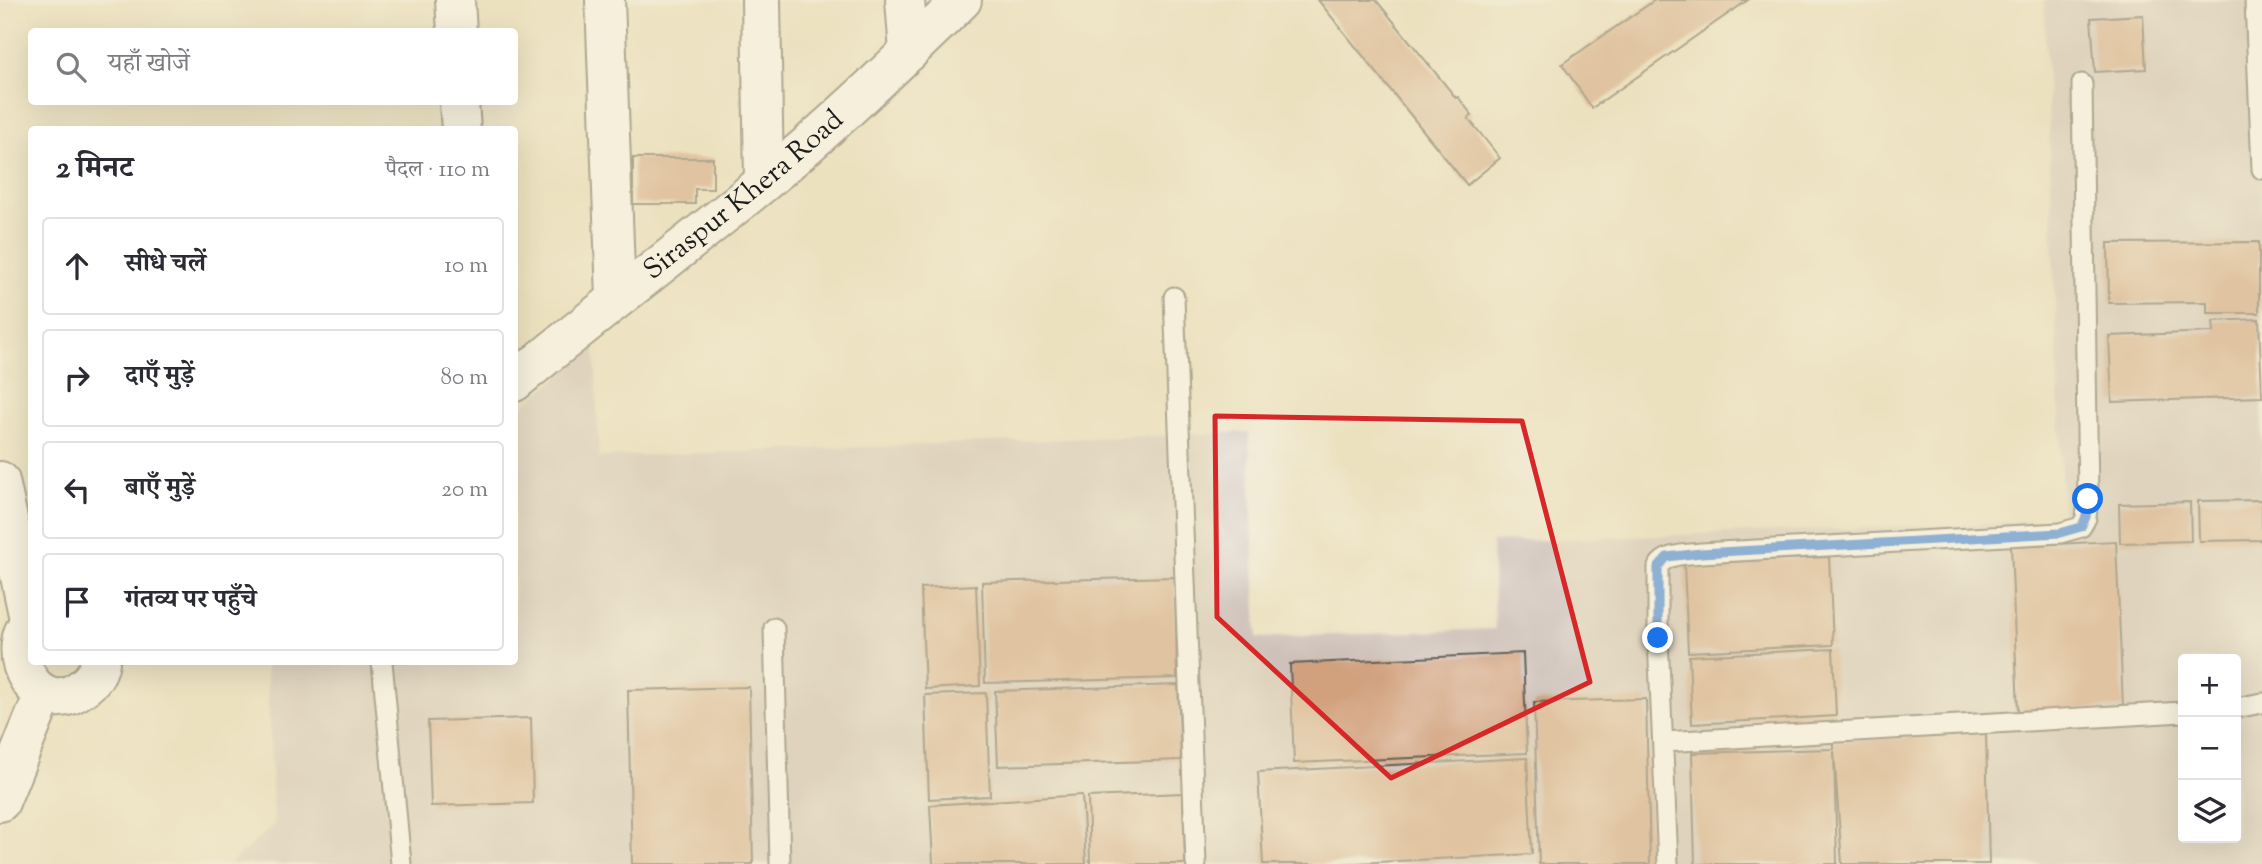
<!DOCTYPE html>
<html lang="hi">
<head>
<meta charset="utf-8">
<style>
	:root { --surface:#fff; --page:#f2f2f3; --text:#2b2b33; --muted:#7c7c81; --line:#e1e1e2 }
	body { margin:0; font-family:"Sorts Mill Goudy","Noto Serif Devanagari",serif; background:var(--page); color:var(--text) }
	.controls { position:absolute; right:21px; bottom:21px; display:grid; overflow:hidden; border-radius:7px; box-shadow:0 7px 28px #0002 }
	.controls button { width:63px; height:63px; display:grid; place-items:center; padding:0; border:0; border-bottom:2px solid var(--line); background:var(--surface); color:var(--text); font:35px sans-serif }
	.stop { position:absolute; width:21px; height:21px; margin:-16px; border:5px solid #1a73e8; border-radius:50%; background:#fff }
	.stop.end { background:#1a73e8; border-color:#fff; box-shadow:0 2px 7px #0008 }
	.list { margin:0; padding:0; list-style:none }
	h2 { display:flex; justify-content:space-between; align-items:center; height:91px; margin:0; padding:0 28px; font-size:30px }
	h2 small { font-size:23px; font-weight:400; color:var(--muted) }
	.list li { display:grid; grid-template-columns:46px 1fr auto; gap:21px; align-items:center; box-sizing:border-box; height:98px; margin:0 14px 14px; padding:0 14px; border:2px solid var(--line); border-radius:7px }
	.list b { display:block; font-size:26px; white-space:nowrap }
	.list em { font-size:23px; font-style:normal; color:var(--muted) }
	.icon { flex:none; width:38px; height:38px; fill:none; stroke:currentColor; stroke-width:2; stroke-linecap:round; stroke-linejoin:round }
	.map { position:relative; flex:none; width:2262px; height:864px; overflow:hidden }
	.search { position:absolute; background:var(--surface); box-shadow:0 7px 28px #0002; left:28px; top:28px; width:490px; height:77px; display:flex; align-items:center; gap:18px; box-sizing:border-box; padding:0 24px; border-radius:7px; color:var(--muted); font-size:26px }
	.panel { position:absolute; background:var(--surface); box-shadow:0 7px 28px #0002; left:28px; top:126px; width:490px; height:539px; border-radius:7px }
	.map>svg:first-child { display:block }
	.industrial { fill:#cec1ba; fill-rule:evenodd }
	.building { fill:#d1a07d }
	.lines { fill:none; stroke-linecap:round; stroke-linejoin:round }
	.service-casing { stroke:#656155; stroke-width:23 }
	.minor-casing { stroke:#656155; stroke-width:42 }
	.tertiary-casing { stroke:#656155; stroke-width:42 }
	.service { stroke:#fff; stroke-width:19 }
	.minor { stroke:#fff; stroke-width:38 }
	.tertiary { stroke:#fff; stroke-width:38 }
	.route { stroke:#1a73e8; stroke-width:9 }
	.marked { fill:none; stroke:#d62828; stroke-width:5; stroke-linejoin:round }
	.labels { text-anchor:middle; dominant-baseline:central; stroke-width:5; stroke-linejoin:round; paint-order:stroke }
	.street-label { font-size:28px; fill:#1c1c1c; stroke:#f7f3e8 }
</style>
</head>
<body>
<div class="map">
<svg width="2262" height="864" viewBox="0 0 2262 864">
	<rect width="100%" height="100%" fill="#f7f3e8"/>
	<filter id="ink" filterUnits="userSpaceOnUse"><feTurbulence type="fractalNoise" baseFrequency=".0143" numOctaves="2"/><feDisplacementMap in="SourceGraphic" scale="14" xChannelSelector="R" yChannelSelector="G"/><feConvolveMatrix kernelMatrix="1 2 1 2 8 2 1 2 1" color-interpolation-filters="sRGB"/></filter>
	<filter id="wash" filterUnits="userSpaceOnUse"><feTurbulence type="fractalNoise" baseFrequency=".00686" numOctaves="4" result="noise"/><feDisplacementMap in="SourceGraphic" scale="28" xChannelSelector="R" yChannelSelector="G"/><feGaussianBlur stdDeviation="1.57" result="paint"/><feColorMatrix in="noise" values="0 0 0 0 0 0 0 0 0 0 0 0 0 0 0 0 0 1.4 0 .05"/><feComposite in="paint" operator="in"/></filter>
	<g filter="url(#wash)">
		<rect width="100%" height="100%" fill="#ece1bf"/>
		<path class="industrial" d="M 2044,0 L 2262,0 L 2262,864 L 230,864 L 274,824 L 266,662 L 514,662 L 515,413 L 595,346 L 599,457 L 1249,432 L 1257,638 L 1495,629 L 1492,542 L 2063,520 ZM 2183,659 L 2236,659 L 2236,838 L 2183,838 Z"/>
		<g id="blocks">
			<g class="building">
				<polygon points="1318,0 1376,0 1456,98 1458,97 1472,115 1468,118 1500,158 1467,185"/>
				<polygon points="1655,0 1748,0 1592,108 1562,64"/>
				<polygon points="2143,15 2146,69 2095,72 2091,18"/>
				<polygon points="633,158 713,158 713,189 695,189 695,204 633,204"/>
				<polygon points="2259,242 2259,313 2207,313 2207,302 2109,303 2108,243"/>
				<polygon points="2259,319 2262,397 2112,402 2109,336 2214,332 2213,321"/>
				<polygon points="2262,500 2262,540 2199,541 2198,501"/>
				<polygon points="2190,502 2191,541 2120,543 2119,504"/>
				<polygon points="2116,541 2123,707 2018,711 2011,546"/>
				<polygon points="1829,557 1833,645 1688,652 1684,564"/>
				<polygon points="1175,577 1177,678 985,683 982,582"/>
				<polygon points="976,585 980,686 925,689 921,588"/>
				<polygon points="1833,649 1836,716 1692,724 1689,656"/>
				<polygon points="1523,653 1527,753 1294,763 1290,664"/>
				<polygon points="1178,685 1181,760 998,766 995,691"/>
				<polygon points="749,687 753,864 632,864 628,690"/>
				<polygon points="986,693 990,796 929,799 925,695"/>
				<polygon points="1646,699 1650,864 1539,864 1534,702"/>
				<polygon points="531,718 533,803 431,806 428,721"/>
				<polygon points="1986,733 1989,864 1842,864 1834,751 1837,864 1695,864 1692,753 1834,749 1834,742"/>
				<polygon points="1527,758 1532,854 1338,864 1263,864 1258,772"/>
				<polygon points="1183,793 1185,864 1090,864 1088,797"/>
				<polygon points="1082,795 1086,864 933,864 930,805"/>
			</g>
		</g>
	</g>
	<g filter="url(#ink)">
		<use href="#blocks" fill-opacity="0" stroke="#656155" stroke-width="2"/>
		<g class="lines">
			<defs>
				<g id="service">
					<polyline points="2255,0 2262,169"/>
					<polyline points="1174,297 1196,864"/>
					<polyline points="774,628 780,864"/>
					<polyline points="382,662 401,864"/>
					<polyline points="2236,708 2262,703"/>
					<polyline points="1664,742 2183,712"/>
					<path d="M 1668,864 L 1658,638 L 1658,567 C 1666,553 1686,555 1701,553 L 2060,533 L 2081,527 L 2086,518 L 2088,499 L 2082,84"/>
				</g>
				<g id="minor">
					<polyline points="455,0 457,32"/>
					<polyline points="605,0 616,298"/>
					<polyline points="761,0 764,182"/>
					<polyline points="905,0 909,52"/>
					<polyline points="459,102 461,130"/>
				</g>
				<g id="tertiary">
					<path id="s1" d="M 514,382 C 596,314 681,250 763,183 C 832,126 898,63 962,0"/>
					<polyline points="0,481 29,619"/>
					<path d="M 32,618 C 0,657 40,721 82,688 C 92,681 98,673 100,662"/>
					<polyline points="0,802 44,694"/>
				</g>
			</defs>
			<use href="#service" class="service-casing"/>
			<use href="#minor" class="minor-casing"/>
			<use href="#tertiary" class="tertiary-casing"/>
			<use href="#service" class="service"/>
			<use href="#minor" class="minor"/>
			<use href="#tertiary" class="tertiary"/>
		</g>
	</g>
	<g class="lines" filter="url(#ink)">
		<polyline class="route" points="1658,638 1658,567 1667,557 1701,553 2060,533 2081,527 2086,517 2088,499"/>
	</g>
	<path d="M0 0H2262V864H0ZM 1215,416 L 1522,421 L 1590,682 L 1391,778 L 1217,617 Z" fill="#ece1bf" fill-opacity=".55" fill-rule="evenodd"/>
	<path class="marked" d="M 1215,416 L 1522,421 L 1590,682 L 1391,778 L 1217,617 Z"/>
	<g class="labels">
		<g class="street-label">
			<text stroke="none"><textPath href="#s1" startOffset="296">Siraspur Khera Road</textPath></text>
		</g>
	</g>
</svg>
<div class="controls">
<button>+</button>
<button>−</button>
<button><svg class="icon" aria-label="layers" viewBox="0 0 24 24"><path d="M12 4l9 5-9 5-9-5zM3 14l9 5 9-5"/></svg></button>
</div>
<div class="stop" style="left:2088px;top:499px"></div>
<div class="stop end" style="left:1658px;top:638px"></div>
<div class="search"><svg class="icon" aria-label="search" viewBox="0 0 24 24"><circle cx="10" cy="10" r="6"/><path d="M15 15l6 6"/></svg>यहाँ खोजें</div>
<section class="panel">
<h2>2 मिनट<small>पैदल · 110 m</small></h2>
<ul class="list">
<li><svg class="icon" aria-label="ahead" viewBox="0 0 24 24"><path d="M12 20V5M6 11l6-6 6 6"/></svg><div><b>सीधे चलें</b></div><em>10 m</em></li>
<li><svg class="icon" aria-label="right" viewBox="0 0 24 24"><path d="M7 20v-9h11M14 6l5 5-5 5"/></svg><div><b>दाएँ मुड़ें</b></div><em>80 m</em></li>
<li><svg class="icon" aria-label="left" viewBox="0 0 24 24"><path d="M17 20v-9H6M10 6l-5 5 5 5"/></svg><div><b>बाएँ मुड़ें</b></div><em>20 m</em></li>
<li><svg class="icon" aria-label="arrive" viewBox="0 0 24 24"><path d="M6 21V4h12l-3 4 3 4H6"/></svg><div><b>गंतव्य पर पहुँचे</b></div></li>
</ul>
</section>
</div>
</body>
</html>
